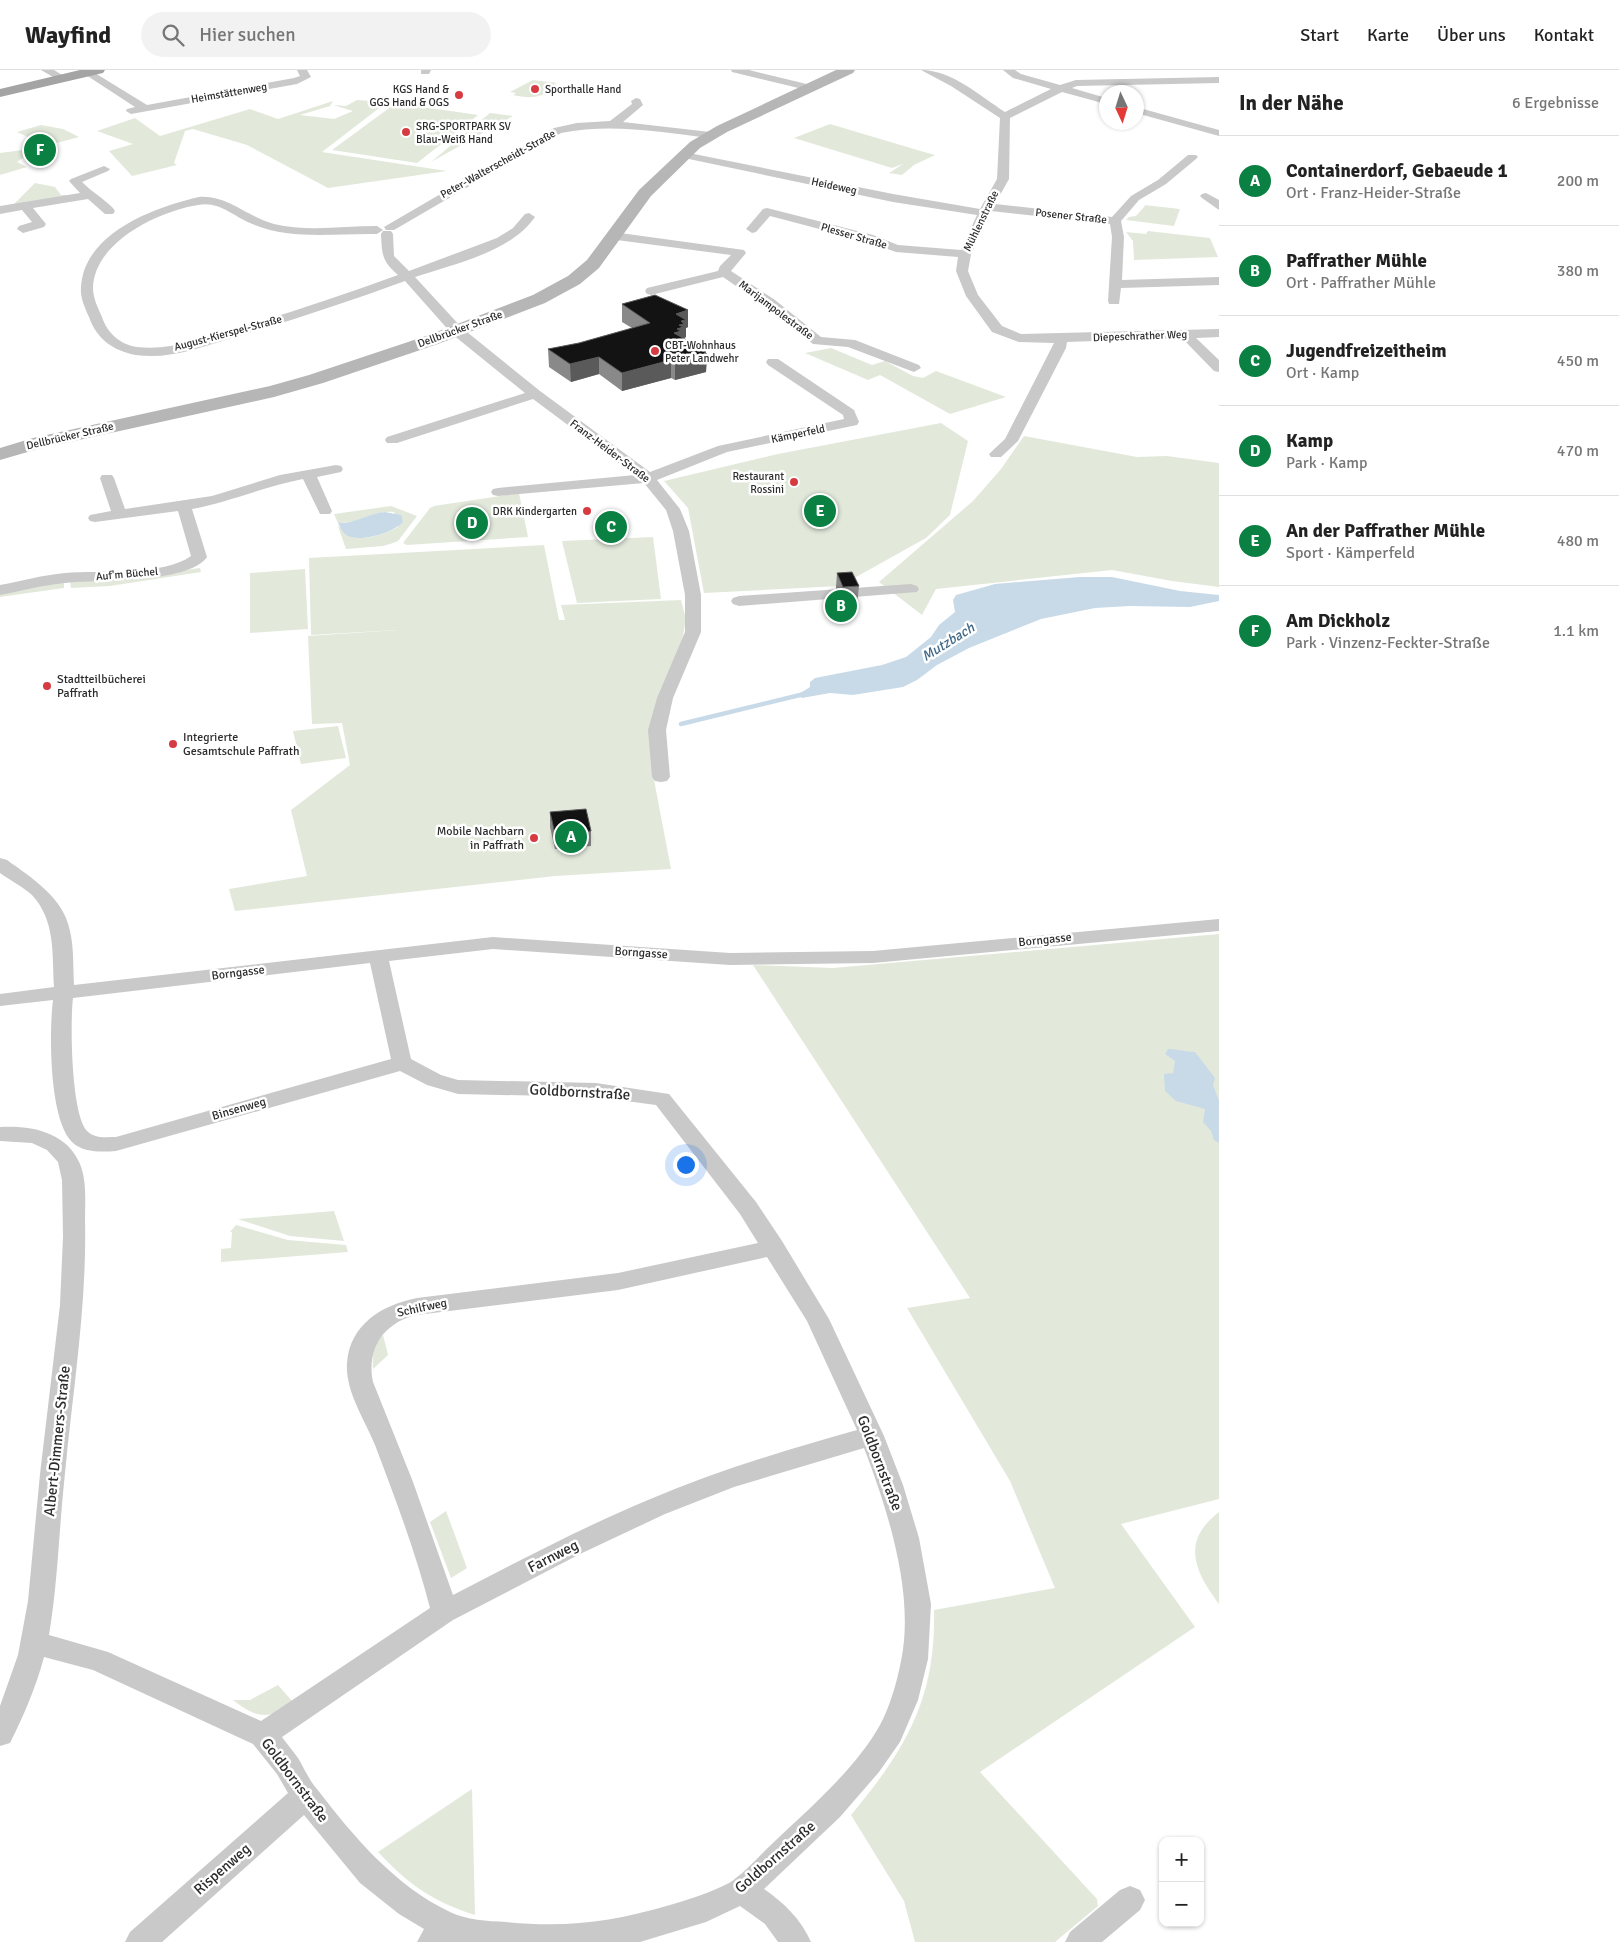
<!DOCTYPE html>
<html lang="de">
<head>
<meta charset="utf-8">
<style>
	:root { --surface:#fff; --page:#f2f2f2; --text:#222; --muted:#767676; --line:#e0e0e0; --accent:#0b8043 }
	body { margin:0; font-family:Signika,sans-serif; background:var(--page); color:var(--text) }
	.controls { position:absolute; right:15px; bottom:15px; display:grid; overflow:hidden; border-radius:10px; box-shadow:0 1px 4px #0004 }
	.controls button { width:45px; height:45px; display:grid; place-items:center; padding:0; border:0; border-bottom:1px solid var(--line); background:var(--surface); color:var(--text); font:25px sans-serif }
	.compass { position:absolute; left:1099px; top:15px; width:45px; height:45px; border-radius:50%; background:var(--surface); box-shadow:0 1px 4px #0004; rotate:176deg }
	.you { position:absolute; left:685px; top:1094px; width:18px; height:18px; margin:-12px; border:4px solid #fff; border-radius:50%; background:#1a73e8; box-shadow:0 0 0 8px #1a73e833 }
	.badge { display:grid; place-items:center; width:32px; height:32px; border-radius:50%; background:var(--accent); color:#fff; font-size:16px; font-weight:700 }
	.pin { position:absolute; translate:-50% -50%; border:2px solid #fff; box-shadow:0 1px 5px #0006 }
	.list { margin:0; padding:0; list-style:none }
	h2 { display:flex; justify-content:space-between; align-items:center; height:65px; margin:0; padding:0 20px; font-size:21px }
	h2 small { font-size:16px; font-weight:400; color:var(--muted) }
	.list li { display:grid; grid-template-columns:32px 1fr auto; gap:15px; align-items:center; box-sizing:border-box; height:90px; padding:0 20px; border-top:1px solid var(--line) }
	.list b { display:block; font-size:19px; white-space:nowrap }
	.list p { margin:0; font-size:16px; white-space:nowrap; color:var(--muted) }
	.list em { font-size:16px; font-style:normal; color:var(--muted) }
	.icon { flex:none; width:28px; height:28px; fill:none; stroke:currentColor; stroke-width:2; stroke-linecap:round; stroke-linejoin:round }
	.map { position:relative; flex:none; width:1219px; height:1872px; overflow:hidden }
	header { display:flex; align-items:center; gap:30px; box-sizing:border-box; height:70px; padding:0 25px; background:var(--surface); border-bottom:1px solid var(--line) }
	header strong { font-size:24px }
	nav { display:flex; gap:28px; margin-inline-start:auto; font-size:18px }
	.search { width:350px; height:45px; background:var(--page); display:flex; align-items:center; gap:12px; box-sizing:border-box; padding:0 18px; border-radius:28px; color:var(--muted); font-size:19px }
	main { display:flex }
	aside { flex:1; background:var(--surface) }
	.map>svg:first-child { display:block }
	.green { fill:#e2e9db }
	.water { fill:#c8dae8 }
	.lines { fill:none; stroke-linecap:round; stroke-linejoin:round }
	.stream { stroke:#c8dae8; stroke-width:4.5 }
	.minor { fill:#c9c9c9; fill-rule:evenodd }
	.secondary { fill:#b6b6b6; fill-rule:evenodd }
	.primary { fill:#a4a4a4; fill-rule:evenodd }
	.wall { fill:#898989 }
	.shaded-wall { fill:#5a5a5a }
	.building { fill:#131313; stroke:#5a5a5a }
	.poi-dot { fill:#d63b41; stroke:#fff; stroke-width:2 }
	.labels { text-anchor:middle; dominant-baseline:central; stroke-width:5; stroke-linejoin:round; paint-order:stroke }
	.far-poi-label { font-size:11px; fill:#2c2c2c; stroke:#fff; text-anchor:end }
	.far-street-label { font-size:11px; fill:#2c2c2c; stroke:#fff }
	.poi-label { font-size:12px; fill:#2c2c2c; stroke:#fff; text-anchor:start }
	.street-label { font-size:12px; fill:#2c2c2c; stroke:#fff }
	.water-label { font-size:14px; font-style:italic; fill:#416987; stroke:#fff }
	.near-street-label { font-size:15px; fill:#2c2c2c; stroke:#fff }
</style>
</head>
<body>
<header>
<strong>Wayfind</strong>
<div class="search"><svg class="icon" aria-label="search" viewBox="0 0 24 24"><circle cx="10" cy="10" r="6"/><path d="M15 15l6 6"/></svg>Hier suchen</div>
<nav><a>Start</a><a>Karte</a><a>Über uns</a><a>Kontakt</a></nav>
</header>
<main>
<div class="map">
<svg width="1219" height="1872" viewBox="0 0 1219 1872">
	<rect width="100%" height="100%" fill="#fff"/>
	<g class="green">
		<path d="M 533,10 L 557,13 L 554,14 L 560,16 C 541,26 535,30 513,25 L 516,23 L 510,22 Z"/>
		<polygon points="357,30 387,32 322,82 447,101 328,118 247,75 193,59 185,61 174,93 177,95 132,106 109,81 133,74 97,61 135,48 160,66 250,39 278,49 333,31 330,36 300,45 334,49 353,41 333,35 346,36"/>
		<polygon points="396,33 478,45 417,93 332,80"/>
		<polygon points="490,43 513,46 431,92"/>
		<polygon points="830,54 924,82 935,85 914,95 902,105 889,103 903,94 892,98 794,68"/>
		<polygon points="41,55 63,59 79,67 53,74 45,81 24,87 17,92 27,97 0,105 0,83 38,78 39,72 17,62"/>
		<polygon points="35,113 55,117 61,125 69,125 12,136"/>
		<polygon points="1144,135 1180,139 1174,156 1126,150 1129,147 1136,146 1145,136"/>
		<polygon points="1148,161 1210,168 1218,187 1134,190 1133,171 1126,162 1146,164"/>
		<polygon points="831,278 872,295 885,291 913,306 923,308 936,301 1006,327 950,344 880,305 868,310 805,283"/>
		<polygon points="941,353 968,371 950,445 926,468 840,516 704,523 688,438 664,411 778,384"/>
		<polygon points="1024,366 1137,387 1167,386 1219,393 1219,517 1172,511 1112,500 936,519 922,545 879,512 973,431 1001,399"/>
		<polygon points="519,423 528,467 407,475 403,473 430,438 434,436"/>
		<path d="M 391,436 L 417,446 L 398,471 L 393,473 L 383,476 L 346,479 L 338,456 C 343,458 347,463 351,466 C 363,472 387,463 398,457 L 394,442 C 373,440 358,454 338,453 L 334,444 Z"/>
		<polygon points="653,467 661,529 577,533 562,471"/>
		<polygon points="544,475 559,550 565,550 561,535 681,530 686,549 682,571 651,694 671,799 555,806 235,841 229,819 307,806 291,740 350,695 342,653 312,654 308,566 398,560 311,565 309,488"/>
		<polygon points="200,498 201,502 110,516 71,518 70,511 137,506"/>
		<polygon points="305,499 308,559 250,563 250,503"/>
		<polygon points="64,511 64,518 0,527 0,522"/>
		<polygon points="338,656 346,688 301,694 293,661"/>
		<path d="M 1219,864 L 1219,1429 L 1121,1454 L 1195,1557 L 980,1702 L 1097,1829 L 1098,1836 L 1055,1872 L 915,1872 L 904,1831 L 851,1745 C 906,1679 936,1629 934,1540 L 1055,1518 L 1010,1411 L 907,1238 L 970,1228 L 753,895 L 833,898 Z"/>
		<polygon points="334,1141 344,1171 290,1166 238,1149"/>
		<polygon points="236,1155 288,1170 346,1175 348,1182 221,1192 221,1179 231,1178 232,1162 230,1162"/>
		<path d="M 383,1265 L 388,1285 L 373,1299 C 372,1286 373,1276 383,1265 Z"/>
		<polygon points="446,1441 467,1498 451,1508 430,1452"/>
		<path d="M 1219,1442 L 1219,1534 C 1194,1501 1181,1471 1219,1442 Z"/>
		<path d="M 278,1615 L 293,1632 C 269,1651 256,1648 233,1630 L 250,1630 Z"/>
		<path d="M 472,1719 L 475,1845 C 433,1832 408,1814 378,1782 Z"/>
	</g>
	<g class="water">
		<path d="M 385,442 L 401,445 L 403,452 C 393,463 356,475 344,463 C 341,460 340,456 338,453 C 355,454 368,443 385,442 Z"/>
		<polygon points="1080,507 1112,507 1180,521 1219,525 1219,531 1190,537 1130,536 1095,538 1041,549 969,578 937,595 917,610 903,617 853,625 830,623 802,628 797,625 810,617 810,612 815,608 882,595 906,587 931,567 939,555 955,542 953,530 956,525 995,514"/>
		<path d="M 1168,979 C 1178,979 1185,982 1195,982 L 1215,1008 L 1213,1015 L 1219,1031 L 1219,1073 L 1214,1070 L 1211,1061 L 1203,1052 L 1205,1039 L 1176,1031 L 1165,1021 L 1164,1004 L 1173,1003 L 1175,991 L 1165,984 Z"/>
	</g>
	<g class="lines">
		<polyline class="stream" points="681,654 804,624"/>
		<g class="minor">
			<polygon points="41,0 54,0 69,9 68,11 60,11"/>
			<polygon points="90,0 147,35 294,8 300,6 297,0 307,0 311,7 297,14 131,44 126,41 127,39 135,37 86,5 85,3 86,1"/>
			<polygon points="421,0 431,0 429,4 421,4"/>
			<polygon points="731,0 749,0 815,16 816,18 811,21 732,2"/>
			<path d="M 921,0 C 952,0 980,26 1005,42 L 1051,19 L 1013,8 L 1003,0 L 1015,0 L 1021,4 L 1060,15 L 1076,10 L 1219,7 L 1219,13 L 1077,16 L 1072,18 L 1106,28 L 1106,34 L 1062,22 L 1010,48 L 1009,109 L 995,134 L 1112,147 L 1131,126 L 1158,110 L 1188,85 L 1196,85 L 1198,87 L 1196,89 L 1166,114 L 1139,130 L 1121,151 L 1124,167 L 1122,210 L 1219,207 L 1219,215 L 1121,218 L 1119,234 L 1109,234 L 1108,231 L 1112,167 L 1110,154 L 991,141 L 971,184 L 968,201 L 978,225 L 1002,256 L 1021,264 L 1219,259 L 1219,267 L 1196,268 L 1219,290 L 1219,302 L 1214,301 L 1182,268 L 1067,272 L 1066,278 L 1018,371 L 1001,387 L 991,387 L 989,384 L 1005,369 L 1054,273 L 1019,272 L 992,262 L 966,226 L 956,201 L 958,187 L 896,182 L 865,171 L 770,146 L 756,162 L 752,163 L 746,159 L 763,139 L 767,138 L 873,165 L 898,175 L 961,180 L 977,145 L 893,132 L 684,88 L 678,85 L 684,82 L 893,124 L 980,139 L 997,109 L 1000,48 L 951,16 Z"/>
			<path d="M 636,28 L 640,29 L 643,35 L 623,52 L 710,62 L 716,65 L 710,68 C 660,62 611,53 561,63 L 394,160 L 386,160 L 384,157 L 554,58 L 577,53 L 610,51 L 632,34 L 631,31 Z"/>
			<polygon points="1136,37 1219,60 1219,66 1136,43"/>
			<path d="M 104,96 L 110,99 L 108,101 L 82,112 C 92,122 103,128 113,138 L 115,141 L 113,144 L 105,144 L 88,129 L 33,138 L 46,154 L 44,157 L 23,163 L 17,159 L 19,156 L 32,152 L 22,140 L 0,144 L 0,136 L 80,123 L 69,111 L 71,109 Z"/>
			<polygon points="1206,123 1219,130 1219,140 1202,128 1200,126 1202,124"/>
			<path d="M 199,127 C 228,125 247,147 274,154 C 307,162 343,156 377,156 L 383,160 L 377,164 C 335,163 290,171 250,153 C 233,146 219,131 198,135 C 159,141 94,172 93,218 C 93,228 98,238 102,247 C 107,263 121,275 137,277 C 169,281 200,269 230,260 C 287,244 343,225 398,205 C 382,191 382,185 381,164 L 383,161 L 391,161 L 393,164 L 394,186 L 409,201 L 497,168 L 513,158 L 525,144 L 529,143 L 535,147 C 511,182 454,194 415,207 L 462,258 L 540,321 L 650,402 L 718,376 L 844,349 L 843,345 L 768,295 L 766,292 L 768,289 L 778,289 L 854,340 L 859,352 L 857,355 L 727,382 L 657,410 L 680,439 L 689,461 L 701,525 L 701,562 L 673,628 L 666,660 L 670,707 L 667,711 L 661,712 L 655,711 L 652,707 L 648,660 L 657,628 L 685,562 L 685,525 L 673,461 L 666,440 L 644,413 L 498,426 L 493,425 L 491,422 L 493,419 L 498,418 L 635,405 L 533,329 L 397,373 L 387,373 L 385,370 L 387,367 L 525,323 L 452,264 L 405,211 C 348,232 290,251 232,268 C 202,277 168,290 136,285 C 113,281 96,268 89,247 C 85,238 80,227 81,218 C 83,163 155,137 199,127 Z"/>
			<polygon points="613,162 744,180 746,183 731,201 775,230 821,267 855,270 919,295 921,298 914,302 848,277 813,274 765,236 723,207 651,225 647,224 645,221 647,218 718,201 720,196 731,185 609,169 607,166 609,163"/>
			<path d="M 336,395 L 341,396 L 343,399 L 341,402 L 317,407 L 332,441 L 330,444 L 320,444 L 303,409 C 266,416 230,432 192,439 L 207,487 C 188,514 97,509 65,513 C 43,515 21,521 0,525 L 0,515 C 22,511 43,505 65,503 C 99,500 164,506 191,486 L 178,441 L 95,452 L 90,451 L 88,448 L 90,445 L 111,441 L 100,408 L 102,405 L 112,405 L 114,408 L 125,439 L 212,426 L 280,405 Z"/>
			<polygon points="911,514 917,516 919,519 917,522 739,536 733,534 731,531 733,528 739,526"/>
			<path d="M 0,788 L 7,790 C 32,808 64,828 70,861 C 74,878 73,897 74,915 L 493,867 L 730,883 L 873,881 L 1219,849 L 1219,861 L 873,893 L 730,895 L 493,879 L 389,891 L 411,989 L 441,1005 L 458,1010 L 596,1013 L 669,1024 L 756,1132 L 782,1171 L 829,1249 L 884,1366 L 903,1415 L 919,1468 L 931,1534 L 928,1589 L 918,1630 L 900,1672 L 879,1702 L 840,1747 L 764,1819 C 784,1833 801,1849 811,1872 L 778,1872 L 765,1854 L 740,1836 L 706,1852 L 640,1872 L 417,1872 L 424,1859 L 399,1844 L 360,1813 L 304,1745 L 162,1872 L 125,1872 L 130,1862 L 288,1723 L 277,1704 L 253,1674 L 93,1600 L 44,1587 C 36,1617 24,1645 10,1673 L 0,1676 L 0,1636 L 18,1585 L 28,1531 L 40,1404 L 60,1235 L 63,1167 L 62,1110 L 58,1092 L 47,1080 L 32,1073 L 0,1071 L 0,1057 C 31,1055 67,1062 80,1094 C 87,1111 85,1132 85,1150 C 87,1235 73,1319 65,1403 C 59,1457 58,1512 49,1565 L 108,1582 L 261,1651 L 430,1538 C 416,1483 395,1428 375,1375 C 365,1350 345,1321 347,1293 C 350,1254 382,1235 417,1228 L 618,1203 L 758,1173 L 740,1144 L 656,1035 L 596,1027 L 458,1024 L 427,1015 L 400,1001 L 116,1081 C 102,1082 83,1083 72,1072 C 49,1049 49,962 53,930 L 0,936 L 0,924 L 54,917 C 52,885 56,851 32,825 C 23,817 10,810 0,803 ZM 370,893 L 391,989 L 116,1067 C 106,1067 95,1069 87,1061 C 71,1044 70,952 73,928 ZM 767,1187 L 807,1251 L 857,1360 C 786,1380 716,1401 648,1430 C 581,1458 517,1492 453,1525 L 413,1412 L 373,1312 C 366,1279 384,1252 417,1245 L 618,1220 ZM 864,1378 C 888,1440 915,1525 901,1591 C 897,1612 890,1636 880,1655 C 856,1698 810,1738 775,1771 C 762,1783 744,1804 729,1813 C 710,1823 690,1829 670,1835 C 612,1852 567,1858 506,1852 C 487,1851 467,1850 450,1842 C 395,1816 353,1766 317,1719 C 309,1710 304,1698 298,1688 C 293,1681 287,1674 282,1667 L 453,1550 L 580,1484 L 665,1444 L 734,1417 Z"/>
			<polygon points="1130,1816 1140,1820 1145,1830 1140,1840 1102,1872 1065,1872 1070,1862 1120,1820"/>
		</g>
		<polygon class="secondary" points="836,0 855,0 853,3 727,62 700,78 651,126 599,198 580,214 545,233 438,274 323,313 274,327 38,379 0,390 0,378 33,368 270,316 309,305 426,266 533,225 568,206 587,190 639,120 690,72 717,56"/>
		<polygon class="primary" points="80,0 105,0 103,3 0,27 0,19"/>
	</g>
	<g class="wall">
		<polygon points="622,234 688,240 688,257 686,258 686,267 684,268 707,284 706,302 675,310 671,308 622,321 599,304 571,312 549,297 548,279 579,273 632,258 622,252"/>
		<polygon points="837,503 859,516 856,544 841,545 835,531"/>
		<polygon points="550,742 591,761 591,776 555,779 550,757"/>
	</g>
	<g class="shaded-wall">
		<polygon points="688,240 688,257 686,258 686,267 684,268 684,271 674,263 676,244"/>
		<polygon points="703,281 706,281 706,284 707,284 706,302 675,310 675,293"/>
		<polygon points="599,287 599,304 571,312 570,294"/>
		<polygon points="671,290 671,308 622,321 622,303"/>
	</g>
	<g class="building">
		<polygon points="655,225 688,240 676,244 686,250 681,251 684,254 679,255 683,257 677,259 681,261 674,263 706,281 703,281 707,284 675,293 671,290 622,303 599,287 570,294 548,279 579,273 650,253 622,234"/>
		<polygon points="852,502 859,516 843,517 837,503"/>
		<polygon points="586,739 591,761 555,764 550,742"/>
	</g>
	<g class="poi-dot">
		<circle cx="535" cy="19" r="5"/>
		<circle cx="459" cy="25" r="5"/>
		<circle cx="406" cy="62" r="5"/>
		<circle cx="655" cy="281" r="5"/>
		<circle cx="794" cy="412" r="5"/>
		<circle cx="587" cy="441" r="5"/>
		<circle cx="47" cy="616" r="5"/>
		<circle cx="173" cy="674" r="5"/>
		<circle cx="534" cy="768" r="5"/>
	</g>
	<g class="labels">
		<g class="far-poi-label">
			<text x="449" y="19">KGS Hand &amp;<tspan x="449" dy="13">GGS Hand &amp; OGS</tspan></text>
			<text x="545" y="19" text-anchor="start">Sporthalle Hand</text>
			<text x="416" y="56" text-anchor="start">SRG-SPORTPARK SV<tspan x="416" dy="13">Blau-Weiß Hand</tspan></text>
			<text x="665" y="275" text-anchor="start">CBT-Wohnhaus<tspan x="665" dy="13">Peter Landwehr</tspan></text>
			<text x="784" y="406">Restaurant<tspan x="784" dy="13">Rossini</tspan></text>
			<text x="577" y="441">DRK Kindergarten</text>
		</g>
		<g class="far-street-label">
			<text transform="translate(229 23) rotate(-10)">Heimstättenweg</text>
			<text transform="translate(498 94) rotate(-29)">Peter-Walterscheidt-Straße</text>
			<text transform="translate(834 116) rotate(12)">Heideweg</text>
			<text transform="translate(1071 146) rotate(6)">Posener Straße</text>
			<text transform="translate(981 151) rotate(-64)">Mühlenstraße</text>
			<text transform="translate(854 166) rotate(16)">Plesser Straße</text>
			<text transform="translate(776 240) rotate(37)">Marijampolestraße</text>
			<text transform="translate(460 259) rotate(-20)">Dellbrücker Straße</text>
			<text transform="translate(228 263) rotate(-15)">August-Kierspel-Straße</text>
			<text transform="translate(1140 266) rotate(-2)">Diepeschrather Weg</text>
			<text transform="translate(798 364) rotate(-12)">Kämperfeld</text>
			<text transform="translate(70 366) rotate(-13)">Dellbrücker Straße</text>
			<text transform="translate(610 381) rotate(37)">Franz-Heider-Straße</text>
			<text transform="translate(127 504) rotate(-5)">Auf'm Büchel</text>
		</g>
		<g class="poi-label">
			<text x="57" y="609">Stadtteilbücherei<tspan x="57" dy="14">Paffrath</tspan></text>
			<text x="183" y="667">Integrierte<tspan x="183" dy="14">Gesamtschule Paffrath</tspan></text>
			<text x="524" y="761" text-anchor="end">Mobile Nachbarn<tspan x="524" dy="14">in Paffrath</tspan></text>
		</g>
		<g class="street-label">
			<text transform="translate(1045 870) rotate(-6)">Borngasse</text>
			<text transform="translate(641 883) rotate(4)">Borngasse</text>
			<text transform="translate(238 903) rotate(-7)">Borngasse</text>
			<text transform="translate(239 1039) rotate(-16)">Binsenweg</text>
			<text transform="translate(422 1238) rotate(-12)">Schilfweg</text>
		</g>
		<g class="water-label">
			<text transform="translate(948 572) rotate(-32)">Mutzbach</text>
		</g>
		<g class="near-street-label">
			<text transform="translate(580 1022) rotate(3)">Goldbornstraße</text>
			<text transform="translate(57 1371) rotate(-84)">Albert-Dimmers-Straße</text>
			<text transform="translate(880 1393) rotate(69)">Goldbornstraße</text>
			<text transform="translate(553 1486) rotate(-27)">Farnweg</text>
			<text transform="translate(295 1710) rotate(53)">Goldbornstraße</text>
			<text transform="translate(775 1787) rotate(-41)">Goldbornstraße</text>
			<text transform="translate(222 1799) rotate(-41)">Rispenweg</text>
		</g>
	</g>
</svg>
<div class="controls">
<button>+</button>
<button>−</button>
</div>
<svg class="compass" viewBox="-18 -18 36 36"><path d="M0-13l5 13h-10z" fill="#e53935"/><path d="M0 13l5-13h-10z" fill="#767676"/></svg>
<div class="you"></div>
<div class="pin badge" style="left:571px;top:767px">A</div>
<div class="pin badge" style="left:841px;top:536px">B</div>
<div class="pin badge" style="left:611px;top:457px">C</div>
<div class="pin badge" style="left:472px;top:453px">D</div>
<div class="pin badge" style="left:820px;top:441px">E</div>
<div class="pin badge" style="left:40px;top:80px">F</div>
</div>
<aside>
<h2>In der Nähe<small>6 Ergebnisse</small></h2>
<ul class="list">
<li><span class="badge">A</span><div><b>Containerdorf, Gebaeude 1</b><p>Ort · Franz-Heider-Straße</p></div><em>200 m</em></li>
<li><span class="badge">B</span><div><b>Paffrather Mühle</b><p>Ort · Paffrather Mühle</p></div><em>380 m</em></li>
<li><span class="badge">C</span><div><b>Jugendfreizeitheim</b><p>Ort · Kamp</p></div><em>450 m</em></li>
<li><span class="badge">D</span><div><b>Kamp</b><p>Park · Kamp</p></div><em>470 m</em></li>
<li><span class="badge">E</span><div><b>An der Paffrather Mühle</b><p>Sport · Kämperfeld</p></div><em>480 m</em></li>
<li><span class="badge">F</span><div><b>Am Dickholz</b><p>Park · Vinzenz-Feckter-Straße</p></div><em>1.1 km</em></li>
</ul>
</aside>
</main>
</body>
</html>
